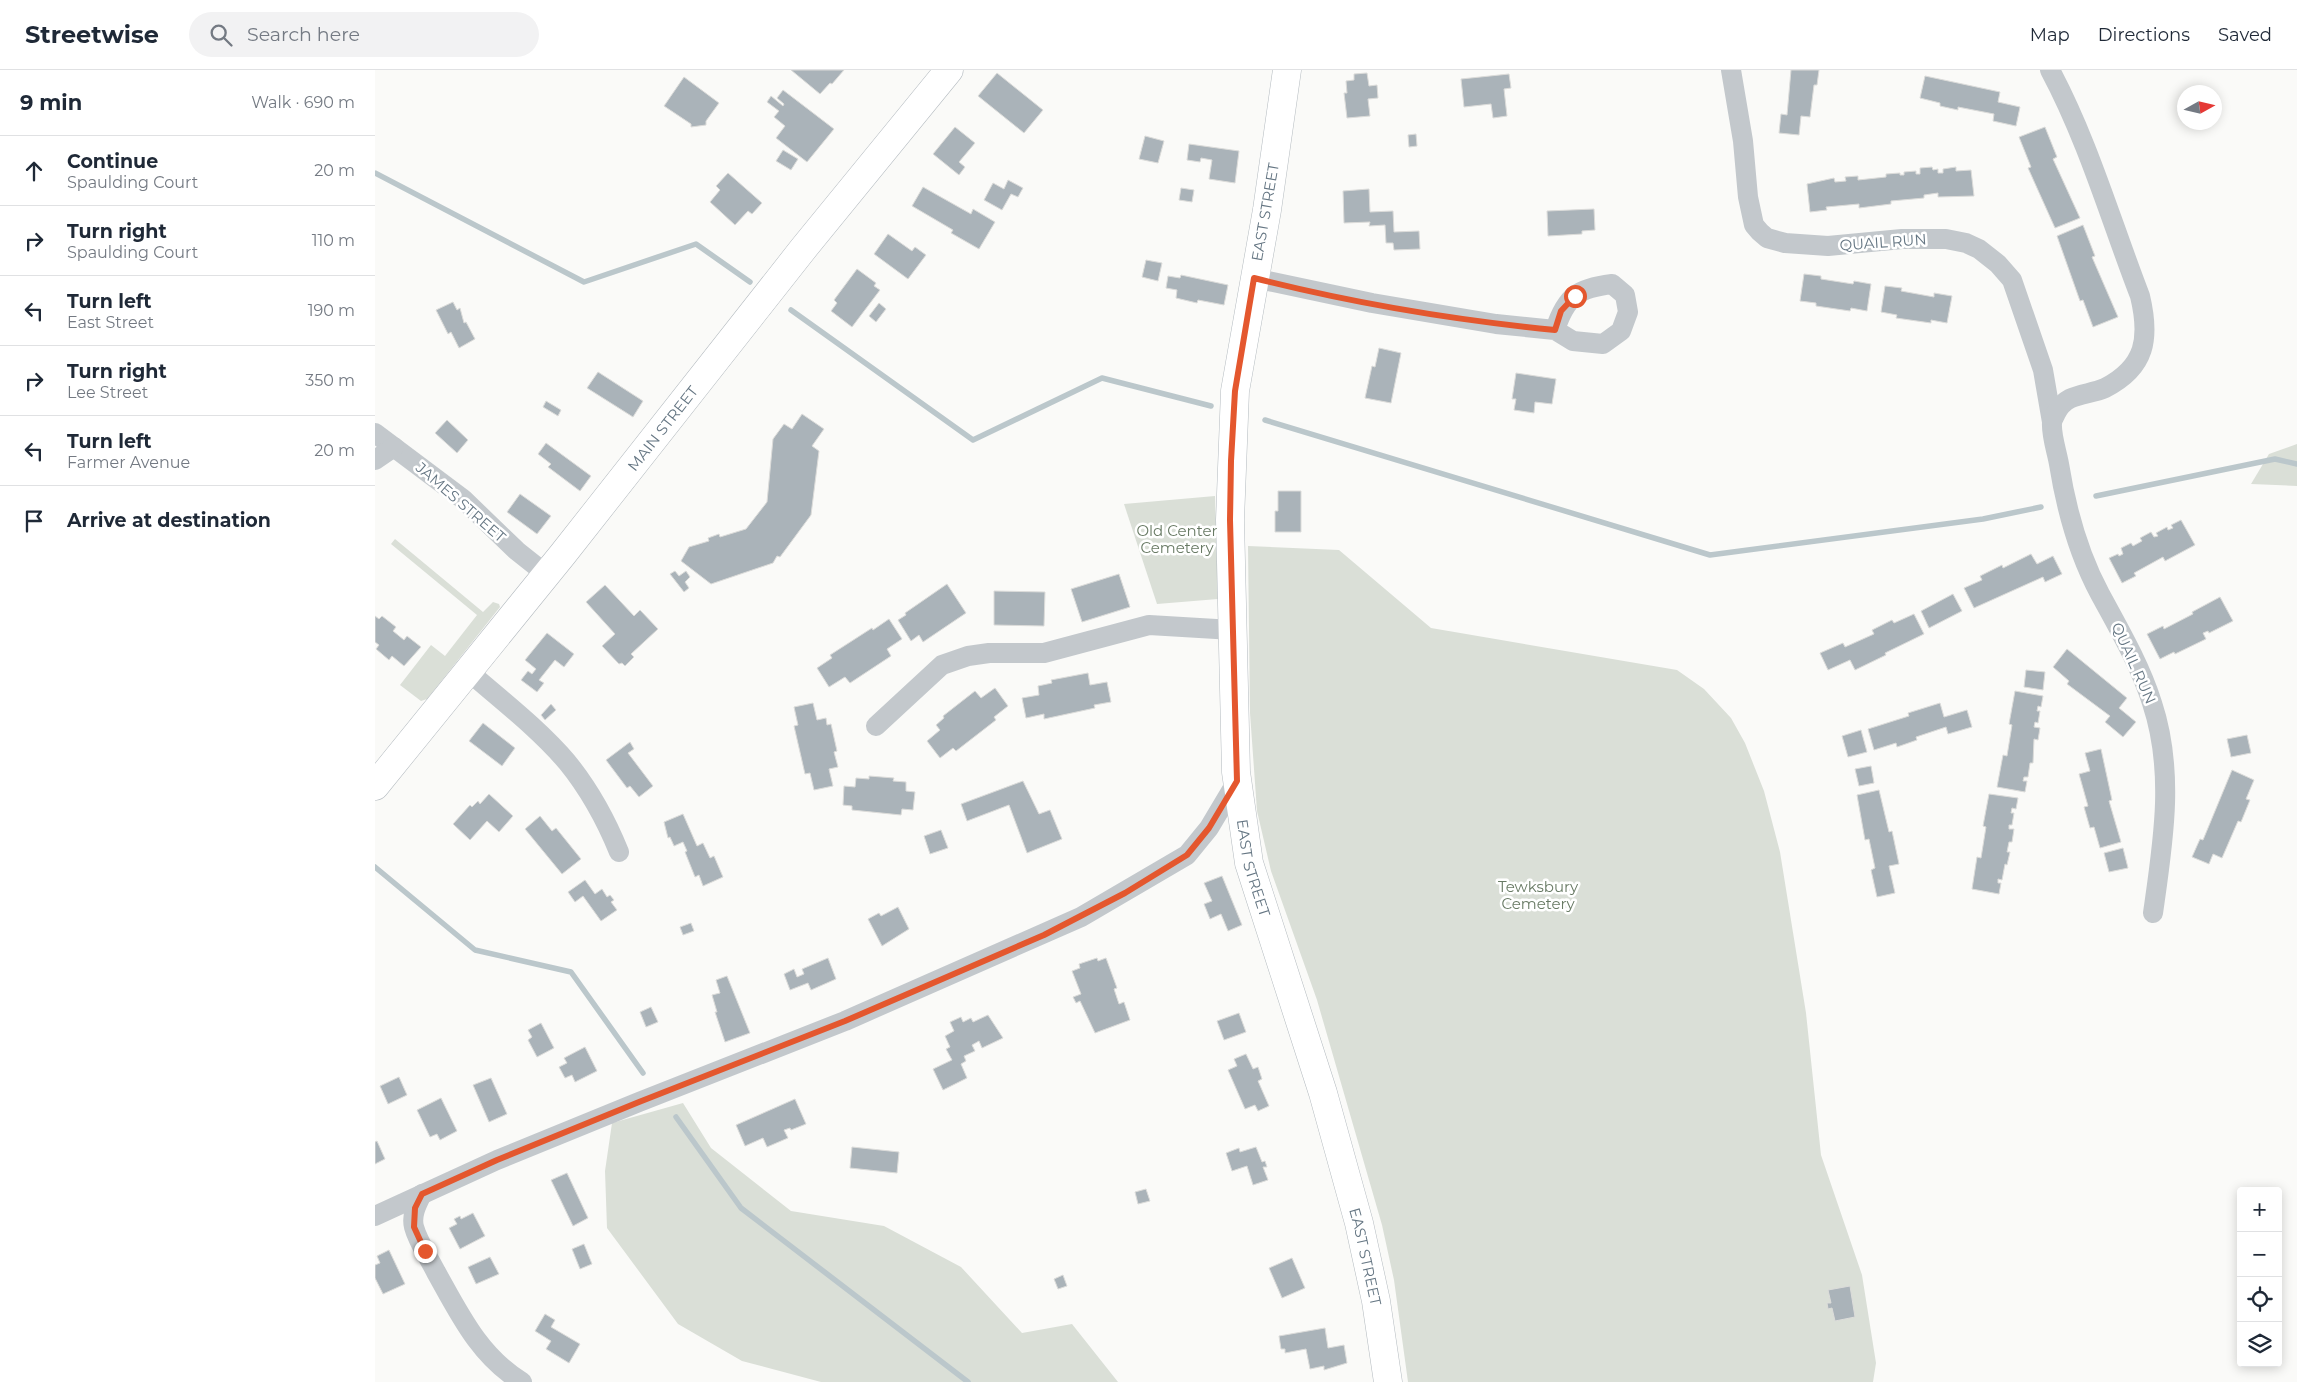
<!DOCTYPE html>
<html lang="en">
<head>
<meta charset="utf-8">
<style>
	:root { --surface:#fff; --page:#f2f2f3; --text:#1f2937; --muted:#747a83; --line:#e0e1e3 }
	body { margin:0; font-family:Montserrat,sans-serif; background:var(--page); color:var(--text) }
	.controls { position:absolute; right:15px; bottom:15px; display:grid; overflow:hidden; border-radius:5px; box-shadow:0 2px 12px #0003 }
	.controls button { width:45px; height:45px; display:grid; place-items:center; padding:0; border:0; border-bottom:1px solid var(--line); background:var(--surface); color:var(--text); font:25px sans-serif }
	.compass { position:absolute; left:1802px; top:15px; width:45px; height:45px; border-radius:50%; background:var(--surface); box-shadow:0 2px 12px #0003; rotate:82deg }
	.stop { position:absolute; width:15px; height:15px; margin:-11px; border:4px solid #e4572e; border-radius:50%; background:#fff }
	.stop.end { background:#e4572e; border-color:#fff; box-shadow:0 1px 5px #0008 }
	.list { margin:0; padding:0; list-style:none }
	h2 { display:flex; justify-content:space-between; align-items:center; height:65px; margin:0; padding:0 20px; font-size:21px }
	h2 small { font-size:16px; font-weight:400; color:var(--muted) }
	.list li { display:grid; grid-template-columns:32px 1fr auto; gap:15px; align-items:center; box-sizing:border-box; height:70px; padding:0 20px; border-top:1px solid var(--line) }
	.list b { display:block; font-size:19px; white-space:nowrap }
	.list p { margin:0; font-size:16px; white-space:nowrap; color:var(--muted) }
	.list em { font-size:16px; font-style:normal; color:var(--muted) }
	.icon { flex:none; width:28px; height:28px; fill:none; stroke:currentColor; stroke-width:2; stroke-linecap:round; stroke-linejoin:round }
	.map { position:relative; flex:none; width:1922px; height:1312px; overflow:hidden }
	header { display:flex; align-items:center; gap:30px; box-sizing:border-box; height:70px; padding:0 25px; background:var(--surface); border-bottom:1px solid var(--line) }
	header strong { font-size:24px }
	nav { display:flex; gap:28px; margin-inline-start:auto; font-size:18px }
	.search { width:350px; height:45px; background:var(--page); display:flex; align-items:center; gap:12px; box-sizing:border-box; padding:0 18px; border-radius:28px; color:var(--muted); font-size:19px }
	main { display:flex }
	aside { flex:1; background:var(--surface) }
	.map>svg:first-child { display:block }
	.green { fill:#dadfd7 }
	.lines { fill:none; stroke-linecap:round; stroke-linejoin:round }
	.stream { stroke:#bbc7cb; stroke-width:5.5 }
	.building { fill:#aab3b9; stroke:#dcdcda }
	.secondary-casing { stroke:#b3babf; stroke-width:29 }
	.minor { stroke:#c3c8cc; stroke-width:20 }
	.secondary { stroke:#fff; stroke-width:28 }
	.route { stroke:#e4572e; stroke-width:6 }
	.labels { text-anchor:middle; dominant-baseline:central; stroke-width:5; stroke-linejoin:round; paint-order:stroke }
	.street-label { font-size:15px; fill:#657683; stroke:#fff }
	.park-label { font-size:15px; fill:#687a64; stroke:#fff }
</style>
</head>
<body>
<header>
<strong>Streetwise</strong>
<div class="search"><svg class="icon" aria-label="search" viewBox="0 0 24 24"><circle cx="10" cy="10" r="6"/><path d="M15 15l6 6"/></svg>Search here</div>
<nav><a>Map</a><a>Directions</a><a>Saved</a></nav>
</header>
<main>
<aside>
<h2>9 min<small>Walk · 690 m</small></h2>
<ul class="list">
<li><svg class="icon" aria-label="ahead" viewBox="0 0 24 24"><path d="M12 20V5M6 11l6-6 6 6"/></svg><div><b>Continue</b><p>Spaulding Court</p></div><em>20 m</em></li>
<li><svg class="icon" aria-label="right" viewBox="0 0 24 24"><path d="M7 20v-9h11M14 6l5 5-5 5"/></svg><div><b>Turn right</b><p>Spaulding Court</p></div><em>110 m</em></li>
<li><svg class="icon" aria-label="left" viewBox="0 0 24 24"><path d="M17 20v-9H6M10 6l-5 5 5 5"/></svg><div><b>Turn left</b><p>East Street</p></div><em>190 m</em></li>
<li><svg class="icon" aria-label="right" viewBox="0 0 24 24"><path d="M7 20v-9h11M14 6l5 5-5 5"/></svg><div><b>Turn right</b><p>Lee Street</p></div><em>350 m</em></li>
<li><svg class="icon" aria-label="left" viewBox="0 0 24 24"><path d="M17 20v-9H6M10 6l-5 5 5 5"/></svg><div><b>Turn left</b><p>Farmer Avenue</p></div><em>20 m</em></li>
<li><svg class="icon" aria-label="arrive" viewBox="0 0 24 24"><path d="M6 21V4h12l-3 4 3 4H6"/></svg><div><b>Arrive at destination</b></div></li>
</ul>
</aside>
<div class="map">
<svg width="1922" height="1312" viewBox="0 0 1922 1312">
	<rect width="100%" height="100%" fill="#fafaf8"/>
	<g class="green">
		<polygon points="1922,374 1922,416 1876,414 1894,384"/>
		<polygon points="840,426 843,529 782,534 749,434"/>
		<polygon points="20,469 108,542 118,532 124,534 125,537 52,629 46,631 25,615 56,575 70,586 102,545 16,474"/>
		<polygon points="873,476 964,480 1056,558 1302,600 1329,619 1356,648 1370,673 1389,721 1405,782 1431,943 1446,1085 1487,1205 1501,1293 1498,1312 1033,1312 1019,1210 1007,1155 942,930 896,801 882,741 875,643"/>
		<polygon points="308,1033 336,1078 416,1141 509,1156 586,1197 647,1263 697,1254 743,1312 446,1312 367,1291 303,1254 232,1158 230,1101 237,1053"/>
	</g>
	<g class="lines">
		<g class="stream">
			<polyline points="0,103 209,212 321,174 375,212"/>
			<polyline points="416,240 598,370 727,308 836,336"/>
			<polyline points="890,350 1335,485 1608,449 1666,437"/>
			<polyline points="1721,426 1900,389 1922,394"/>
			<polyline points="0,797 100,880 196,902 268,1003"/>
			<polyline points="301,1047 366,1138 593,1312"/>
		</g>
	</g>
	<g class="building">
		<polygon points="416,0 469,0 457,14 455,13 445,24"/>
		<polygon points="1416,0 1444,0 1442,15 1439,15 1435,47 1426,46 1424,65 1404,63 1406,44 1412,45"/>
		<polygon points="622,3 668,40 649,63 603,26"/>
		<polygon points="992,3 994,16 1002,15 1003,28 993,29 995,46 972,48 969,23 972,23 971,11 979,10 979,4"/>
		<polygon points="1134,4 1136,18 1129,19 1132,46 1118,48 1116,34 1089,37 1086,9"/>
		<polygon points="1550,6 1625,22 1623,32 1645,37 1641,56 1618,51 1619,44 1583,37 1583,40 1565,36 1565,33 1545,28"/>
		<polygon points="309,7 344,33 331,51 331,55 316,57 316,54 289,36"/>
		<polygon points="408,20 459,59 432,92 401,68 410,56 399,47 404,41 392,32 396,26 408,36 409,34 402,28"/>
		<polygon points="580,57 600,73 584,92 590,97 584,105 558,84"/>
		<polygon points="1670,57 1682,87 1678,89 1705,148 1680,158 1653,98 1656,97 1644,67"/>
		<polygon points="1041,64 1042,76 1034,77 1033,65"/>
		<polygon points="770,66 789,71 783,93 764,89"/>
		<polygon points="814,74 864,81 860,113 834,109 837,90 826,88 825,92 812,90"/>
		<polygon points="408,80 423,89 416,100 401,91"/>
		<polygon points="1557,97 1558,100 1563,99 1563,103 1568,103 1568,99 1581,97 1581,101 1596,100 1599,126 1563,127 1563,123 1549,125 1549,128 1516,131 1516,134 1484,138 1484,134 1451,137 1452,140 1435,142 1432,114 1459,108 1460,112 1471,111 1470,107 1483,106 1483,110 1511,107 1511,104 1525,103 1525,105 1529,105 1529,102 1541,101 1541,104 1545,104 1545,98"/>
		<polygon points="353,103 387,133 377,144 373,141 360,155 335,132 345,120 341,116"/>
		<polygon points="633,110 648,118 643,127 636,124 627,140 609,130 618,113 629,119"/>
		<polygon points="548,117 596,144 598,139 620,152 604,179 576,163 578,160 537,136"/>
		<polygon points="806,118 819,120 817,132 804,130"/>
		<polygon points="994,119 995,142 1018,141 1019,162 1044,161 1045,179 1019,180 1018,173 1011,173 1010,155 994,156 995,152 969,153 968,121"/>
		<polygon points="1219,139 1220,160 1207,161 1207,164 1173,166 1172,141"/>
		<polygon points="1708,155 1720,186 1717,187 1743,247 1718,257 1708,230 1705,231 1682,166"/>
		<polygon points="513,164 537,181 540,177 551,185 533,209 499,184"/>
		<polygon points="771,190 787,193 783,211 767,207"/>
		<polygon points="482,199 501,213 499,216 505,220 477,257 456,241 462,233 459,230"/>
		<polygon points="1429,204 1446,206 1446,209 1478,214 1479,211 1496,214 1492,241 1476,238 1475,241 1441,236 1441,233 1425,231"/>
		<polygon points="806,205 853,215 849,235 823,230 822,233 801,228 802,220 791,218 793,206 805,208"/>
		<polygon points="1510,216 1527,218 1526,221 1559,227 1559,223 1577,226 1572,253 1556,250 1556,253 1521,248 1522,245 1506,242"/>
		<polygon points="78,232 82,240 85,238 89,253 91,252 100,269 84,278 76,262 73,264 61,240"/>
		<polygon points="504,233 511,239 501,252 494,246"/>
		<polygon points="1004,278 1026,283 1016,333 990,328 997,296 1000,297"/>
		<polygon points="223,302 268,331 258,347 212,318"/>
		<polygon points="1141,303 1181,309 1177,334 1160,332 1159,343 1139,340 1141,329 1137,329"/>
		<polygon points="171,331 186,340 183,346 168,337"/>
		<polygon points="427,344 449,359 437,376 444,381 436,445 405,487 402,486 398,493 336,514 306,491 314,477 334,471 333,468 344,464 345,467 371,459 392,432 398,369 409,354 417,359"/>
		<polygon points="72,350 93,370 82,383 60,363"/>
		<polygon points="171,373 216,406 205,421 173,397 176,394 163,384"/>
		<polygon points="903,421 926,421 926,462 900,462 900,441 903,441"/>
		<polygon points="145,424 176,446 162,464 132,442"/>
		<polygon points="1806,450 1820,475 1790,491 1788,487 1759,503 1761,506 1747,513 1734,488 1743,484 1744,486 1748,484 1746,478 1756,473 1758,476 1767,471 1765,468 1776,462 1779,467 1783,466 1781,463 1792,457 1793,460 1798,458 1796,455"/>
		<polygon points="1656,484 1662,494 1678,486 1687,504 1670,512 1668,507 1599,538 1589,518 1607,510 1605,506 1627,495 1628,498"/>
		<polygon points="300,501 304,506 311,501 315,507 310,512 314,518 309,522 295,504"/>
		<polygon points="744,504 755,537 707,552 696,519"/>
		<polygon points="572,514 591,543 548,572 544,565 536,571 523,550 531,545 530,543"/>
		<polygon points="230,515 259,546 265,540 283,559 256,584 259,587 250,596 247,593 244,594 227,576 240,564 211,532"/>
		<polygon points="619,521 670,522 669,556 619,555"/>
		<polygon points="1578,524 1587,541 1554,558 1546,541"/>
		<polygon points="1845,527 1858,551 1834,563 1833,561 1828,563 1831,569 1800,584 1799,582 1785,589 1772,564 1788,556 1789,559 1818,544 1817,542"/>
		<polygon points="1539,544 1549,564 1510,583 1511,585 1480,600 1475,590 1453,600 1445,583 1468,573 1470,577 1499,564 1497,560 1517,550 1519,553"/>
		<polygon points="0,546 4,549 7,546 21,557 18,561 29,570 32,566 46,577 29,596 17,586 14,590 1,579 4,575 0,572"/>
		<polygon points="514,549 527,569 512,579 516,586 475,613 470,607 454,617 442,598 457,588 455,585 497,558 498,560"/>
		<polygon points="172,563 199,584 189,597 180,590 164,610 169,613 162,622 146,610 153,601 157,604 161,599 150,590"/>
		<polygon points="1692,579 1752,628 1744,638 1761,652 1748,667 1730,652 1735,646 1692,614 1694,611 1678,597"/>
		<polygon points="1651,600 1670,602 1668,620 1649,617"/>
		<polygon points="713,603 715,615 732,612 736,632 719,635 720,638 669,649 669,644 651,648 647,628 664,625 663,616 677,613 676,610"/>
		<polygon points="620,618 633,636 619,647 621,650 581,681 578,678 565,688 552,671 565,660 561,655 569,648 568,646 600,621 606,628"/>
		<polygon points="1640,621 1668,626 1666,637 1663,636 1662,641 1665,641 1663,653 1660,652 1659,657 1665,658 1663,670 1659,669 1658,693 1655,693 1653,707 1649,707 1648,711 1652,711 1650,722 1622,717 1628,685 1632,686 1637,655 1634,654"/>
		<polygon points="438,633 442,650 451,648 452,655 456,654 462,681 459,682 463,697 454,699 458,716 439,720 435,703 430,704 419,656 423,655 419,637"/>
		<polygon points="1565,633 1569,647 1592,640 1597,657 1573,664 1571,657 1541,667 1542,670 1522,677 1521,673 1499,680 1493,659 1534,646 1533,643"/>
		<polygon points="176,634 181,640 170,650 166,645"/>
		<polygon points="108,653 140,678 127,696 94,671"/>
		<polygon points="1486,660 1492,682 1473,687 1467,666"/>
		<polygon points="1872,665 1876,683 1856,687 1852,669"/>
		<polygon points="255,672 259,679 253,683 278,716 264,727 255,716 252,718 231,690"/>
		<polygon points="1726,679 1737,730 1734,731 1746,772 1725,778 1719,757 1715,758 1709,737 1713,736 1704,704 1715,701 1710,683"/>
		<polygon points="1496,696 1499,713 1484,716 1480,699"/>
		<polygon points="1857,700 1879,710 1871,729 1875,730 1866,752 1863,751 1847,788 1838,784 1834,794 1817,787 1825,769 1828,770"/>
		<polygon points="494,706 519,708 518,711 531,712 531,721 540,722 538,740 527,739 526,745 477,740 477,736 468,735 469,716 480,717 481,708 494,709"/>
		<polygon points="648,711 664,744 675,740 687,769 652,783 634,735 592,751 586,734"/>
		<polygon points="1504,720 1514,762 1517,761 1524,794 1514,796 1520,823 1502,827 1496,800 1500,798 1494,769 1490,770 1482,725"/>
		<polygon points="114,724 138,746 124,762 112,751 95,770 78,754 95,735 97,737 103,731 105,734"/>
		<polygon points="1614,724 1643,728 1641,739 1637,738 1636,743 1639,743 1637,755 1634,755 1634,759 1639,759 1637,772 1634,772 1632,782 1635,782 1632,795 1630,794 1627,810 1623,809 1623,813 1626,813 1624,824 1597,819 1602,787 1606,788 1611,757 1608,756"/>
		<polygon points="308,744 322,776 328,773 335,788 339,786 348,807 328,816 324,805 320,807 310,782 312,781 308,772 299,776 295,767 293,768 289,752"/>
		<polygon points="165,746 177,761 181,758 206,789 187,804 150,759"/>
		<polygon points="566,760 573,778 555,784 549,766"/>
		<polygon points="1748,778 1753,798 1734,802 1729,783"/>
		<polygon points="847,806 867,855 853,861 846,844 835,849 829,834 837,831 829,813"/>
		<polygon points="210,810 220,824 227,819 232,827 235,825 239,830 236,832 242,840 226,851 208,826 200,832 193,822"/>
		<polygon points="523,837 534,859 507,876 493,849 504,843 506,846"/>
		<polygon points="316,853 319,861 308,865 305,857"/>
		<polygon points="453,888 461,909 436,920 433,913 415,920 409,904 419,899 422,907 429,904 427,899"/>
		<polygon points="722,888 723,891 731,888 742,918 739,919 744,934 749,932 755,950 720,963 705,931 701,933 698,927 706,924 697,901 705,898 704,894"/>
		<polygon points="352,906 375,963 350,972 340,942 342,942 337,925 345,923 341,910"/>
		<polygon points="276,937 283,952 271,957 265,942"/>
		<polygon points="864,943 871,962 849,970 842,951"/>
		<polygon points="613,945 628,968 607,978 604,971 597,975 600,981 589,986 591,991 586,994 592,1008 568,1020 558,999 577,990 571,979 575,977 570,966 579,961 575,952 586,947 588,952 596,948 598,952"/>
		<polygon points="166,953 179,978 162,987 153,970 157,967 153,960"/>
		<polygon points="210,977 222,1001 200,1012 197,1005 190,1008 184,997 192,993 189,988"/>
		<polygon points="871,984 878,999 883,997 887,1009 883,1011 894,1036 883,1041 880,1035 870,1039 853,1000 862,996 859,989"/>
		<polygon points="24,1007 32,1025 13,1034 5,1016"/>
		<polygon points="116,1008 132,1044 114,1052 98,1015"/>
		<polygon points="66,1028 82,1061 65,1070 62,1064 55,1067 42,1040"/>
		<polygon points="420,1029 431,1054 416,1060 415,1058 409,1060 413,1068 392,1077 388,1068 370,1076 361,1055"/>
		<polygon points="2,1071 10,1089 0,1094 0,1072"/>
		<polygon points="477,1077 524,1082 522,1103 475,1098"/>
		<polygon points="881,1077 887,1092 890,1091 892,1097 888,1097 893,1110 878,1115 872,1096 857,1101 851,1083 864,1078 865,1082"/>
		<polygon points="192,1103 213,1148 198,1156 176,1110"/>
		<polygon points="771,1119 775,1131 763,1134 760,1122"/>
		<polygon points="98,1143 110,1166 85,1179 74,1158 82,1154 79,1149 85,1146 86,1149"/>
		<polygon points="209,1174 217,1194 205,1199 197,1179"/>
		<polygon points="14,1180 30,1214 8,1224 0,1208 0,1195 5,1193 2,1186"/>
		<polygon points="115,1187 124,1204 101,1214 93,1197"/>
		<polygon points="917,1188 930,1218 907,1228 894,1198"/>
		<polygon points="688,1205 692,1216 683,1219 679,1209"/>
		<polygon points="1475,1216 1480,1247 1460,1251 1457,1238 1453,1239 1452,1233 1456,1233 1453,1220"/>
		<polygon points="170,1244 180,1250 176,1257 205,1274 194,1293 171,1279 176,1271 160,1261"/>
		<polygon points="950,1258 953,1278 969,1275 972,1293 949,1300 949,1296 935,1299 931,1279 910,1283 910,1279 906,1279 904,1266"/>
	</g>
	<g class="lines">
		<defs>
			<g id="secondary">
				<path id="s1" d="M 912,0 L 892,140 L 860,321 L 855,450 L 861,702 L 874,793 L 948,1023 L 984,1153 L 1001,1231 L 1013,1312"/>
				<path id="s2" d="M 0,716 L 188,484 L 428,179 L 574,0"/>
			</g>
		</defs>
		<use href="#secondary" class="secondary-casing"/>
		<g class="minor">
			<polyline points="1356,0 1368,71 1373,127 1379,155 1385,162 1392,168 1410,173 1453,176 1527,169 1571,169 1591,173 1604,179 1623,194 1637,210 1668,300 1677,352"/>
			<path d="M 1675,0 C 1713,71 1736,151 1765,226 C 1775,268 1771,297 1730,318 C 1712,326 1692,322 1681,343 C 1680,346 1677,350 1677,353 C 1676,365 1682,382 1684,394 C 1691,438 1704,485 1725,524 C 1744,559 1765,595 1777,633 C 1800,702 1788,773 1778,843"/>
			<path d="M 879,208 L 997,233 L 1121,254 L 1180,260 L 1198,271 L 1228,274 L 1246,261 L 1253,242 L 1250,225 L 1237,214 C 1203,218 1191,226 1180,260"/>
			<polyline points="0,363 88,429 142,481 171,504"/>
			<polyline points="0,390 19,377"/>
			<path d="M 93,601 C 126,630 163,658 192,692 C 214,719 231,750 244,782"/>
			<polyline points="501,656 567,595 593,586 614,583 669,583 774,555 858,560"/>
			<path d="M 47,1124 C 42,1134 36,1145 39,1157 C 43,1172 54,1188 61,1202 C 84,1243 104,1286 147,1312"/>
			<polyline points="0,1146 122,1090 264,1032 470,951 706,847 812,785 834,758 862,711"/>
		</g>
		<use href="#secondary" class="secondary"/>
	</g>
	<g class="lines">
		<path class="route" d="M 50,1181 L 39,1157 L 40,1138 L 47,1124 L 122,1090 L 264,1032 L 470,951 L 669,865 L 750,823 L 812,785 L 834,758 L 862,711 L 855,450 L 856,391 L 860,321 L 879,208 C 977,233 1079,250 1180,260 L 1186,241 L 1200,226"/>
	</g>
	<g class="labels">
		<g class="street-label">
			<text transform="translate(890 142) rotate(-80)">EAST STREET</text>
			<text transform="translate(1508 172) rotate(-4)">QUAIL RUN</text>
			<text stroke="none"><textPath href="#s2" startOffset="459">MAIN STREET</textPath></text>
			<text transform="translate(86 432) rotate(41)">JAMES STREET</text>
			<text transform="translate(1759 593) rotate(66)">QUAIL RUN</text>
			<text stroke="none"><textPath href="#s1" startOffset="804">EAST STREET</textPath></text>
			<text stroke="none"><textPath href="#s1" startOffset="1209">EAST STREET</textPath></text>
		</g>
		<g class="park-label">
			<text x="802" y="460">Old Center<tspan x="802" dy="17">Cemetery</tspan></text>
			<text x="1163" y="816">Tewksbury<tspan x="1163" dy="17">Cemetery</tspan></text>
		</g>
	</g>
</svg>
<div class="controls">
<button>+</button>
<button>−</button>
<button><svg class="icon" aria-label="locate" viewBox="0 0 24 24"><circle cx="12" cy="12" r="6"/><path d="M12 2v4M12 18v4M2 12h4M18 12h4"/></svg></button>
<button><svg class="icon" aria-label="layers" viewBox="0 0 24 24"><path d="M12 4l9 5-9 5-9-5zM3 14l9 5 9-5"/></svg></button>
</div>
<svg class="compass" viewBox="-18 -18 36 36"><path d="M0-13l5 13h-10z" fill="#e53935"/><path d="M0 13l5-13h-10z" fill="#747a83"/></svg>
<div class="stop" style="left:1200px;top:226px"></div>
<div class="stop end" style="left:50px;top:1181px"></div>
</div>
</main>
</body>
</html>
